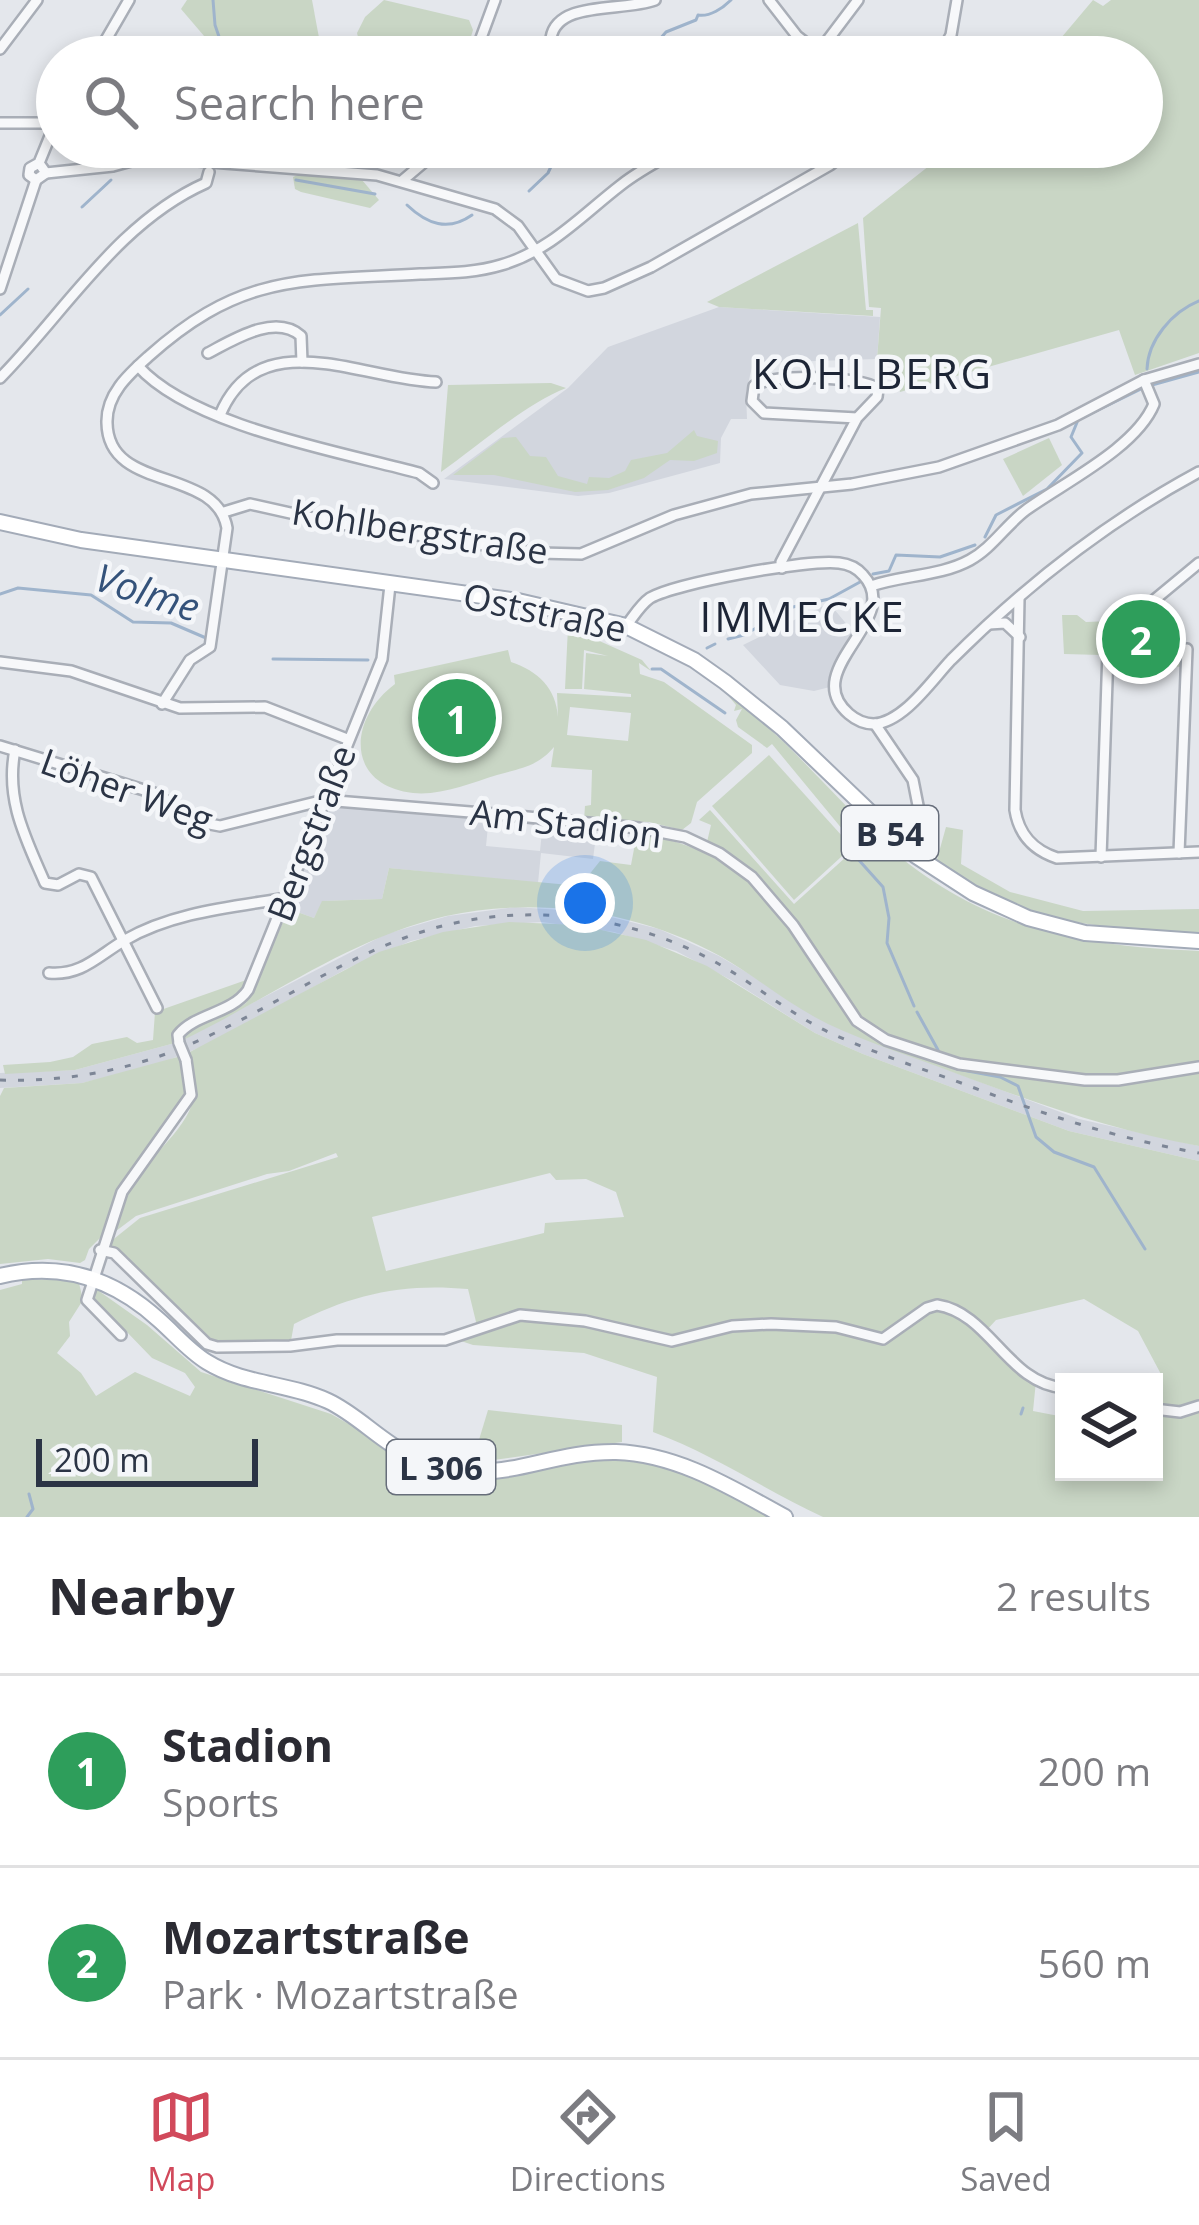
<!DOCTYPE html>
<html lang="en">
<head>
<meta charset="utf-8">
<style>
	:root { --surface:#fff; --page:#f7f7f7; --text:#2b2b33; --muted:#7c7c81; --line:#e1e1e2; --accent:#d1495b }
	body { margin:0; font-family:"Open Sans",sans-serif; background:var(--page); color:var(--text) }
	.controls { position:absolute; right:36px; bottom:36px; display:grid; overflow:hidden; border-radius:0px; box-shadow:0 6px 18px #0003 }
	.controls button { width:108px; height:108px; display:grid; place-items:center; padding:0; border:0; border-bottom:3px solid var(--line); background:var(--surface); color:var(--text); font:60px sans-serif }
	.scale { position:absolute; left:36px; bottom:30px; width:222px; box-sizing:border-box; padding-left:12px; border:6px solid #2b3445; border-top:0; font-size:33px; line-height:42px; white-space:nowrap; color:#2b3445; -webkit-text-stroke:9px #f4f6f9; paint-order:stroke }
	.you { position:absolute; left:585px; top:903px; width:42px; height:42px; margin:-30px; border:9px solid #fff; border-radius:50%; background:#1a73e8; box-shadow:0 0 0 18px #1a73e833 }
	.badge { display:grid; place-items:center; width:78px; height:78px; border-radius:50%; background:var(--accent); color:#fff; font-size:39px; font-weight:700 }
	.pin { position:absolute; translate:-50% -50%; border:6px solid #fff; box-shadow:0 3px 12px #0006 }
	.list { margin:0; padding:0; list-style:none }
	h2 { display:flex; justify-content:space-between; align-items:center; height:156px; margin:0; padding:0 48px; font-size:51px }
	h2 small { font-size:39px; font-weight:400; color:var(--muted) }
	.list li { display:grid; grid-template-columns:78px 1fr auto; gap:36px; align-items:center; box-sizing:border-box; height:192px; padding:0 48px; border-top:3px solid var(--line) }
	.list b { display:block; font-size:45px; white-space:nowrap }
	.list p { margin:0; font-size:39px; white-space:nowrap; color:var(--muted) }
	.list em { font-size:39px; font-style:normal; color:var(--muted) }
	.icon { flex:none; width:66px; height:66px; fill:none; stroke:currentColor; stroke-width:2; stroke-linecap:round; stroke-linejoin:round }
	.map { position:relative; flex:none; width:1199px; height:1517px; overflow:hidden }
	.search { position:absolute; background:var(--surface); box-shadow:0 6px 18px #0003; left:36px; right:36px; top:36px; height:132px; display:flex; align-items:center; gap:30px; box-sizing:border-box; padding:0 42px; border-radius:66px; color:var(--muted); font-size:45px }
	.sheet { height:540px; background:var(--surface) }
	nav { display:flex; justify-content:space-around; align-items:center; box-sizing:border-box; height:168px; border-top:3px solid var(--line); background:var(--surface); font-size:33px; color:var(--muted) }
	nav a { display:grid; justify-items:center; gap:6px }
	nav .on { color:var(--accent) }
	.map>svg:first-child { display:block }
	.built { fill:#d2d6de }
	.green { fill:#c9d6c5; fill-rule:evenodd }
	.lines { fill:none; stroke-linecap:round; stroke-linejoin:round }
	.stream { stroke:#9fb4cc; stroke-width:3 }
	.street-casing { stroke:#a9aeb7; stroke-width:14 }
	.primary-casing { stroke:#a3abb8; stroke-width:18 }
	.street { stroke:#f7f8fa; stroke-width:9 }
	.primary { stroke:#fff; stroke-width:14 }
	.rail { stroke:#7d8696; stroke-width:3; stroke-dasharray:6 12; stroke-linecap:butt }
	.street-bridge-casing { stroke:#a9aeb7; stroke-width:14; stroke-linecap:butt }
	.street-bridge { stroke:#f7f8fa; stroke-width:9 }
	.labels { text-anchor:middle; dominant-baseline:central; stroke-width:9; stroke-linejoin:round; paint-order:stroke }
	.shield { fill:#f4f6f9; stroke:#676e7b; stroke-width:3 }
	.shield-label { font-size:33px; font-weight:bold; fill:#2b3445 }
	.street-label { font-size:36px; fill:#2b3445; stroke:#f4f6f9 }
	.water-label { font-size:39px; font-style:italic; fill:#34527a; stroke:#f4f6f9 }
	.quarter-label { font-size:42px; letter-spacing:3px; fill:#1d2536; stroke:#f4f6f9 }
</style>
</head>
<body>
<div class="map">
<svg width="1199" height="1517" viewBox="0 0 1199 1517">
	<rect width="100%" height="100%" fill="#e4e7ec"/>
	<g class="built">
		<polygon points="719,307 880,317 877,359 753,363 746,392 747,419 731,419 721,438 720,463 609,493 578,496 444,479 568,388 608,347"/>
		<polygon points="829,603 854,633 834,665 830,687 814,691 780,685 743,645"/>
		<polygon points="327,807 489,816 486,846 540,851 543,822 597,828 593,859 541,853 538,883 389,868 382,899 323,901 314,918 289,909"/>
		<polygon points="515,907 591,912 659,929 719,956 847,1032 1079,1119 1199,1146 1199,1161 1069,1131 863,1054 815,1033 731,980 676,951 614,932 542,922 475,926 411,941 346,969 216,1041 151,1067 82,1083 0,1088 0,1073 75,1070 175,1043 386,934 448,916"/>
	</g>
	<g class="green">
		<polygon points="187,0 312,0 322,54 315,57 222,57 181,9"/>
		<polygon points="384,0 469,20 473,30 465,57 373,57 361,49 357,33 365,17"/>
		<polygon points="1093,0 1103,6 1111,0 1199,0 1199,353 1135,375 1119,330 900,392 893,366 877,359 881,308 869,307 863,218 953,147 1142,147 1142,57 1045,57"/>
		<polygon points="298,175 362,180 379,200 370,208 301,192 295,189 293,177"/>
		<polygon points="858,223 866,310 873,310 873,316 719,307 707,302"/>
		<path d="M 551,383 L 566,388 C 525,404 478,446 441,472 L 448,385 Z"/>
		<polygon points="694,430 697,436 718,441 717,453 694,461 670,460 644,478 608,490 575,492 494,475 453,475 502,438 516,437 530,456 546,457 558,476 587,484 589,477 609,478 625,471 631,460 667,453"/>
		<polygon points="1049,438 1062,465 1023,496 1003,459"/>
		<path d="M 1145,611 L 1155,611 L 1172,626 C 1158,637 1163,652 1179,657 L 1181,667 C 1148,665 1145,650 1115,649 L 1123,633 Z"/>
		<polygon points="1062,615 1077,615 1086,622 1110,621 1116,625 1101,655 1064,654"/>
		<path d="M 568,627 L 642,660 L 651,671 L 639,663 L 640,674 L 664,682 L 752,745 L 752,753 L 697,802 L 691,823 L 682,830 L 649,822 L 584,820 L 585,806 L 591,805 L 592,770 L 551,767 L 554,747 C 537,767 521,768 497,775 C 471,783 440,796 413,793 C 345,785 348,719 395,684 L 394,675 L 508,650 L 511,662 C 538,671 556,688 558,717 L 557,693 L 631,697 L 631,694 L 584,689 L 586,653 L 608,656 L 584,650 L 582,689 L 565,689 ZM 570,707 L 631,713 L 628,741 L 567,735 Z"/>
		<path d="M 725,692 C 785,736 831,794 885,844 C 979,928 1077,946 1199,951 L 1199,1064 L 1108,1078 L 978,1065 L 885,1036 L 861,1020 L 794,921 L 764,884 L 732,856 L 707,842 L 711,825 L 699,820 L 710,810 L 794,904 L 857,847 L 772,744 L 767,748 L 738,727 L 736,720 L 742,709 L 734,711 L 736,705 Z"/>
		<polygon points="769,755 852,847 794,900 712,806"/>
		<path d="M 946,827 L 963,830 L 961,864 L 1010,892 L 1083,911 L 1199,909 L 1199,934 C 1096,928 1024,924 936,863 Z"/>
		<path d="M 637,833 C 737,851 764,889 817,971 C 830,991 842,1014 860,1030 C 896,1062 1040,1085 1090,1084 C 1126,1083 1163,1075 1199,1070 L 1199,1146 C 1112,1130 1038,1104 955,1073 C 913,1057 869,1043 828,1024 C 789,1005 757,977 720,956 C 638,911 538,896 446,916 C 350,938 271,998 183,1040 C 195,1021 227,1016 246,1003 L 289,909 L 314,918 L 322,901 L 382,899 L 389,868 L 580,886 L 600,861 L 631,865 Z"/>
		<path d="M 509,922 L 579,925 L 646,940 L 707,966 L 815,1033 L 863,1054 L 1069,1131 L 1199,1161 L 1199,1517 L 823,1517 C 765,1490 713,1454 653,1432 L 657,1377 L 584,1353 L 473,1345 L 458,1340 L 478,1330 L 468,1289 C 402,1283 353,1294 294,1324 L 290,1346 L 217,1347 L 145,1286 L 128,1257 L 108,1248 L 110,1242 L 140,1218 L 338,1157 L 336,1153 L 289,1171 L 267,1174 L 136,1216 L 112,1234 C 118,1216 124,1198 134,1182 C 164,1137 214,1114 188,1053 L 379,952 L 443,932 ZM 550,1173 L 556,1180 L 586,1179 L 616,1192 L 624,1217 L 545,1223 L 544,1233 L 386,1271 L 372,1217 ZM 1084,1299 L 1138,1331 L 1163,1378 L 1154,1383 L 1154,1472 L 1064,1472 L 1064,1417 L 1033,1411 L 1036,1381 L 985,1332 L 996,1320 Z"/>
		<polygon points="249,979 239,998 177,1029 175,1043 75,1070 5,1074 3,1065 50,1062 73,1057 92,1044 127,1037 137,1043 153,1040 155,1012"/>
		<polygon points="181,1056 187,1093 126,1178 101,1237 89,1249 85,1260 80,1263 48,1259 0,1264 0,1096 4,1088 82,1083"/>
		<polygon points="60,1279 79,1283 83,1300 69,1322 70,1336 57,1353 81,1373 96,1396 135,1372 190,1396 195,1387 185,1373 152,1358 95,1299 96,1289 147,1325 201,1372 331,1414 418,1463 493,1477 612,1456 677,1465 780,1517 0,1517 0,1290 22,1284 22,1280"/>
		<polygon points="488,1410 622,1425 622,1442 472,1463"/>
	</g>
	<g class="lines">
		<g class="stream">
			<polyline points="213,0 215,25 226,57"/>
			<path d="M 614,57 L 627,43 L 660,39 L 666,32 L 696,20 L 698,15 C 710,17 723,8 731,0"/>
			<polyline points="243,147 255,152"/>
			<polyline points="296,180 375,194"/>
			<polyline points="529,191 548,173 560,147"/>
			<path d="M 407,205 C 427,224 448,232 472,215"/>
			<polyline points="82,207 111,180"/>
			<polyline points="0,315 28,289"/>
			<path d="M 1147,369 C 1148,340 1172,312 1199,301"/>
			<polyline points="1152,385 1199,372"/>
			<polyline points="985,537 996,515 1047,489 1082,453 1071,437 1078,420 1141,389"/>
			<polyline points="873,574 889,571 896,555 940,557 975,545"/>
			<polyline points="0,594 18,588 91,595 133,622 171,623 206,638"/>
			<polyline points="728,639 744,635 793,607 829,599 860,582"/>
			<polyline points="707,648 715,644"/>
			<polyline points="273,659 368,660"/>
			<polyline points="652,669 661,669 725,713"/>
			<polyline points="857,858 883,887 889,918 887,943 914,1006"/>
			<polyline points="917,1012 938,1050"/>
			<polyline points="957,1069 1000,1077 1018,1086 1036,1137 1054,1152 1094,1167 1145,1249"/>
			<polyline points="1021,1414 1023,1408"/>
			<polyline points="27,1517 33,1509 29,1494"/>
		</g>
		<defs>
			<g id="street">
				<polyline points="769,0 797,36 819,53"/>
				<polyline points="0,49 37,0"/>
				<polyline points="96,57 129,0"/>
				<polyline points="474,57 495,0"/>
				<path d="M 565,57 L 551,38 C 557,0 623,12 655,0"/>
				<polyline points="815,57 858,0"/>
				<polyline points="939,57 951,35 957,0"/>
				<polyline points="0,123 55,123"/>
				<polyline points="39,163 46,173 36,180 29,175 30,168 39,163 57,119"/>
				<polyline points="46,173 113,166 146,157 377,175 495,209 518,226 556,279 588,291 604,288 651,267 830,165 853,147"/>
				<polyline points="403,180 442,147"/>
				<polyline points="0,289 36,180"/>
				<path d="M 208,353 C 233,340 275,313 301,336 L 302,362"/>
				<path d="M 138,366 C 191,426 342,452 419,473 L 433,483"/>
				<path d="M 0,378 C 66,311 118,222 206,183 L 209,172"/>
				<path d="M 220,415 C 259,321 362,380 436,382"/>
				<polyline points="224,512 250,504 335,523 539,553 581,554 674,515 751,494 852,484 939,467 1058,425 1144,380 1199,364"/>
				<path d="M 782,568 L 781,562 L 857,418 L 877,397 L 878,389 C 863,376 769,373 754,386 L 752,401 L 764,413 L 857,418"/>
				<path d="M 871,586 C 903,575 941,576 970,560 C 992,548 1006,525 1026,510 C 1063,483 1136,448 1154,404 L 1144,380"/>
				<path d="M 1019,598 L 1015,810 C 1019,835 1033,850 1057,858 L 1199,852"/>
				<polyline points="989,624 1005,623 1020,637"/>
				<path d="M 626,626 C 634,616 640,605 650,598 C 676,583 808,559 839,563 C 848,564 857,568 863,575 C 905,620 797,669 849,714 C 856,720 865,724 874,724 C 904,722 932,680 951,660 C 1024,587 1108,521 1199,472"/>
				<polyline points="0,662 71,671 180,708 265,707 347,739"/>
				<path d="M 162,704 L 190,660 L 210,647 L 227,528 C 216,466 108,493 107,423 C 106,394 129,374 149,356 C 243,272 302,281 420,274 C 446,273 475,273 501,265 C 550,251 582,215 621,185 C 640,170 662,159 683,147"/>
				<polyline points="875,724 913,780 927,851"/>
				<polyline points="0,746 157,794 189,820 220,826 324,800 507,815 639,828 685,837 719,853 752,877 793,925 857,1021 886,1040 959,1064 1085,1080 1118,1080 1199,1067"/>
				<path d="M 15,750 C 5,800 26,839 45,883 L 58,885 L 79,874 L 91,877 L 157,1008"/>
				<polyline points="1179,853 1187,649"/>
				<polyline points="1101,857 1108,651 1124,625 1199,563"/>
				<path d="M 49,973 C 82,976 99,955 125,940 C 173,912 233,907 287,898"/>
				<path d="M 179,1043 L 178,1035 C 196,1013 231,1014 248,990 L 382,659 L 390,585"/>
				<path d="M 100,1250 L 114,1253 L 207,1344 L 217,1347 L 290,1346 L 337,1340 L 445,1340 L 520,1315 L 585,1321 L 672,1341 L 732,1326 L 771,1324 L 836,1327 L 883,1339 L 927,1308 L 937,1305 C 990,1313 1008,1384 1064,1388"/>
				<polyline points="121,1335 87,1300 122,1192 191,1095 186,1060"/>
				<polyline points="1154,1409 1180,1412 1199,1406"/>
			</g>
			<g id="primary">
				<polyline points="0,522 81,540 518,601 626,626 694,660 725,682 782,728 916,856 973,893 1028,918 1085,933 1199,941"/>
				<path d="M 0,1276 C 61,1261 113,1278 159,1320 C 175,1334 189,1351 207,1362 C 244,1385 289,1383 328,1401 C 358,1415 381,1442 411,1456 C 494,1494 537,1451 616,1452 C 678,1454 732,1488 785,1517"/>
			</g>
		</defs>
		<use href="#street" class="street-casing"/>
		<use href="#primary" class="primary-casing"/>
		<use href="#street" class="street"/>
		<use href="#primary" class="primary"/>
		<path class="rail" d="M 0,1080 C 64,1082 127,1071 186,1046 C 302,997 387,918 521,915 C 593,913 667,932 729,970 C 765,992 798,1019 837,1036 C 876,1053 916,1067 956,1081 C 1040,1113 1110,1137 1199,1153"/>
		<defs>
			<polyline id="street-bridge" points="179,1043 186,1060"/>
		</defs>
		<use href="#street-bridge" class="street-bridge-casing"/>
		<use href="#street-bridge" class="street-bridge"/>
	</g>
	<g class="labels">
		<g class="shield">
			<rect x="842" y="806" width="96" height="54" rx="9"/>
			<rect x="387" y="1440" width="108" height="54" rx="9"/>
		</g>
		<g class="shield-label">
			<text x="890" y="833">B 54</text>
			<text x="441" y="1467">L 306</text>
		</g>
		<g class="street-label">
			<text transform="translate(420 531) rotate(9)">Kohlbergstraße</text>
			<text transform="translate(545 612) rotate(12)">Oststraße</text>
			<text transform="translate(127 790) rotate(20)">Löher Weg</text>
			<text transform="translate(566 823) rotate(7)">Am Stadion</text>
			<text transform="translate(311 833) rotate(-69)">Bergstraße</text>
		</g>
		<g class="water-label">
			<text transform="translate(148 591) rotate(18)">Volme</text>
		</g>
		<g class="quarter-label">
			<text x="873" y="372">KOHLBERG</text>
			<text x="803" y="615">IMMECKE</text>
		</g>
	</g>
</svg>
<div class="controls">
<button><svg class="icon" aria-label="layers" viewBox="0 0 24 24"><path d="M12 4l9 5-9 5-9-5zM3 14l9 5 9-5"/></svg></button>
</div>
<div class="scale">200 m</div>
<div class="you"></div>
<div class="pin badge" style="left:457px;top:718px;background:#2e9e5b">1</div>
<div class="pin badge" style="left:1141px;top:639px;background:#2e9e5b">2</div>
<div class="search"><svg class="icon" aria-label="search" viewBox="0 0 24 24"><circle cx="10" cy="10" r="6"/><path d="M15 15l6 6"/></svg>Search here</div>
</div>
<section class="sheet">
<h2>Nearby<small>2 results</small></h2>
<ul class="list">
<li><span class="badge" style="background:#2e9e5b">1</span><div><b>Stadion</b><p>Sports</p></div><em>200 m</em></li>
<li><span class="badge" style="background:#2e9e5b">2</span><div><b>Mozartstraße</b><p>Park · Mozartstraße</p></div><em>560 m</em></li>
</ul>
</section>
<nav>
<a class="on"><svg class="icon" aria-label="map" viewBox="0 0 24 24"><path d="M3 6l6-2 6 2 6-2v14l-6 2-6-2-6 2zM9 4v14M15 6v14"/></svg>Map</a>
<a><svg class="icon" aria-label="directions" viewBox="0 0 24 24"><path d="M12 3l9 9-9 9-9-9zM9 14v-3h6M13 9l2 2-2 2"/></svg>Directions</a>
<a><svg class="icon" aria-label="saved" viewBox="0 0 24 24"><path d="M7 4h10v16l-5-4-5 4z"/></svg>Saved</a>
</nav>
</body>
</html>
